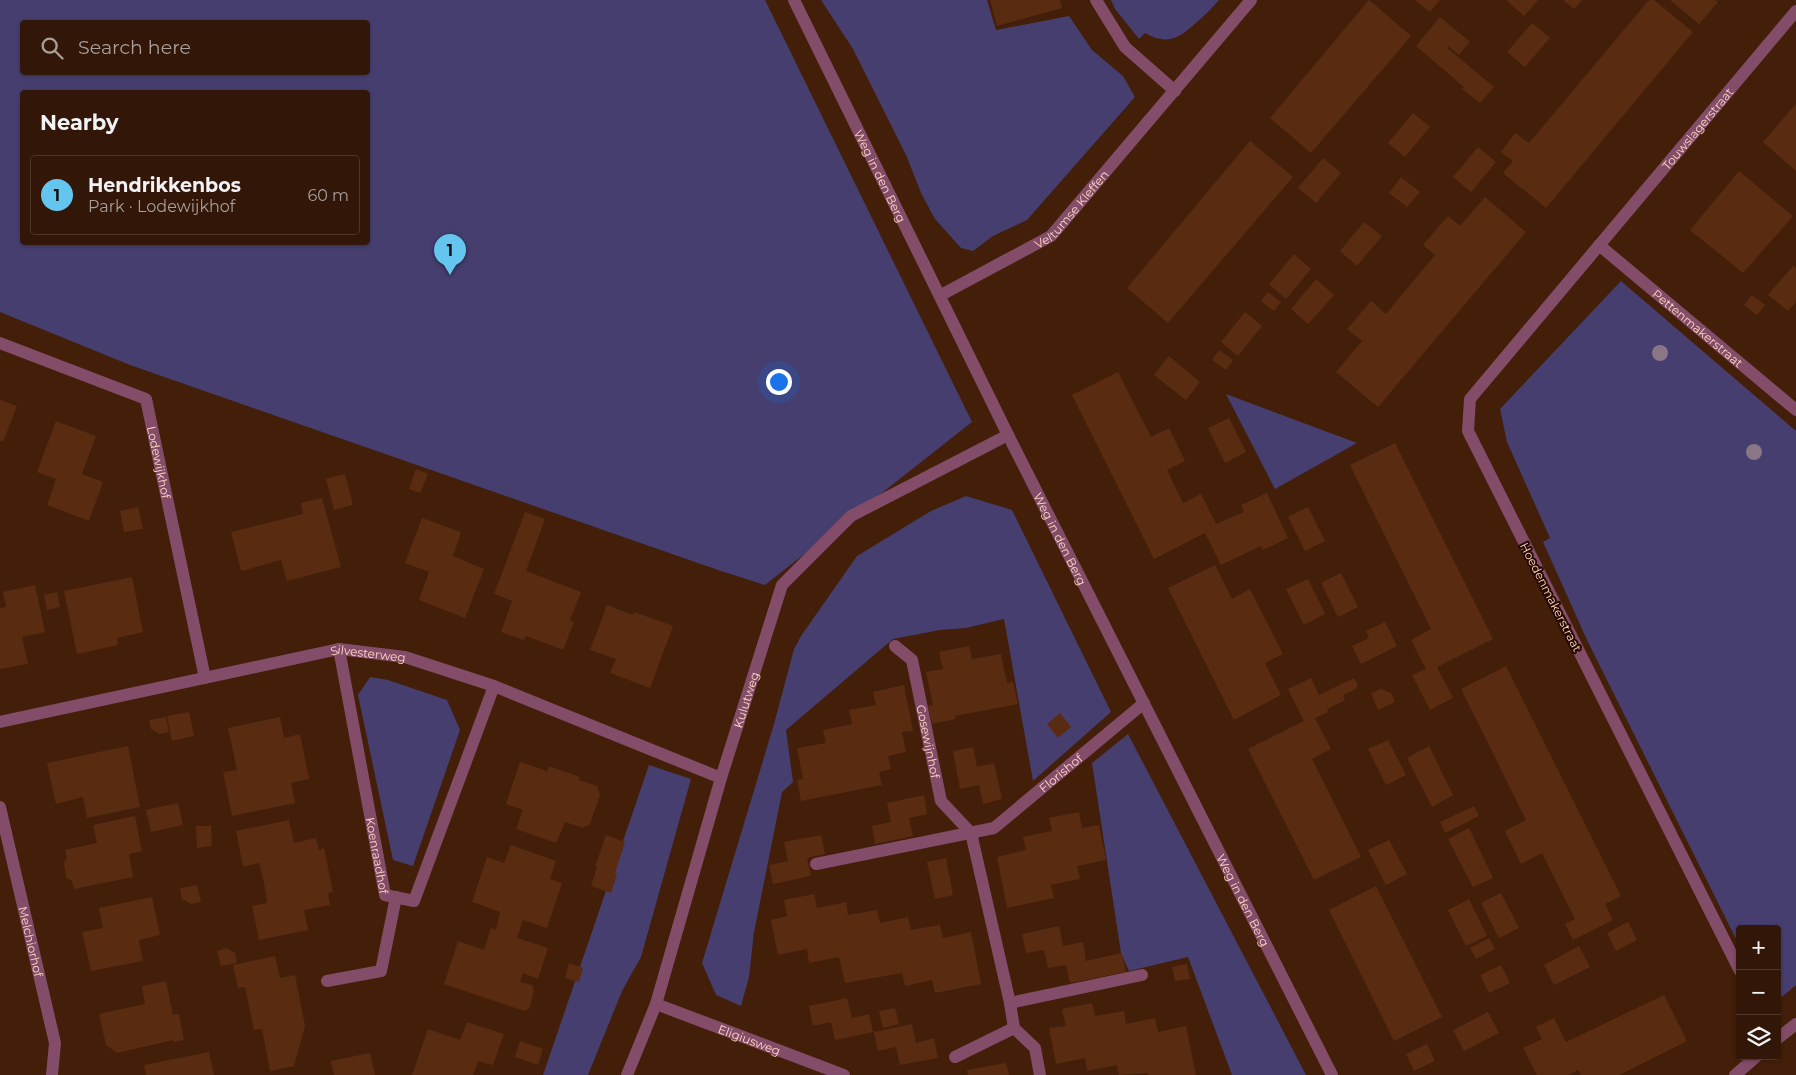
<!DOCTYPE html>
<html lang="en">
<head>
<meta charset="utf-8">
<style>
	:root { --surface:#321607; --page:#3a1f11; --text:#f1f3f6; --muted:#a89f9b; --line:#4d3528; --accent:#64c5ee }
	body { margin:0; font-family:Montserrat,sans-serif; background:var(--page); color:var(--text) }
	.controls { position:absolute; right:15px; bottom:15px; display:grid; overflow:hidden; border-radius:5px; box-shadow:0 1px 4px #0004 }
	.controls button { width:45px; height:45px; display:grid; place-items:center; padding:0; border:0; border-bottom:1px solid var(--line); background:var(--surface); color:var(--text); font:25px sans-serif }
	.you { position:absolute; left:778px; top:381px; width:18px; height:18px; margin:-12px; border:4px solid #fff; border-radius:50%; background:#1a73e8; box-shadow:0 0 0 8px #1a73e833 }
	.badge { display:grid; place-items:center; width:32px; height:32px; border-radius:50%; background:var(--accent); color:#111; font-size:16px; font-weight:700 }
	.pin { position:absolute; translate:-50% -41px; filter:drop-shadow(0 1px 2px #0008) }
	.pin::after { content:''; position:absolute; top:26px; width:18px; height:15px; background:inherit; clip-path:polygon(0 0,100% 0,50% 100%) }
	.list { margin:0; padding:0; list-style:none }
	h2 { display:flex; justify-content:space-between; align-items:center; height:65px; margin:0; padding:0 20px; font-size:21px }
	h2 small { font-size:16px; font-weight:400; color:var(--muted) }
	.list li { display:grid; grid-template-columns:32px 1fr auto; gap:15px; align-items:center; box-sizing:border-box; height:80px; margin:0 10px 10px; padding:0 10px; border:1px solid var(--line); border-radius:5px }
	.list b { display:block; font-size:19px; white-space:nowrap }
	.list p { margin:0; font-size:16px; white-space:nowrap; color:var(--muted) }
	.list em { font-size:16px; font-style:normal; color:var(--muted) }
	.icon { flex:none; width:28px; height:28px; fill:none; stroke:currentColor; stroke-width:2; stroke-linecap:round; stroke-linejoin:round }
	.map { position:relative; flex:none; width:1796px; height:1075px; overflow:hidden }
	.search { position:absolute; background:var(--surface); box-shadow:0 1px 4px #0004; left:20px; top:20px; width:350px; height:55px; display:flex; align-items:center; gap:12px; box-sizing:border-box; padding:0 18px; border-radius:5px; color:var(--muted); font-size:19px }
	.panel { position:absolute; background:var(--surface); box-shadow:0 1px 4px #0004; left:20px; top:90px; width:350px; height:155px; border-radius:5px }
	.map>svg:first-child { display:block }
	.green { fill:#453e6f; fill-rule:evenodd }
	.building { fill:#592c12 }
	.lines { fill:none; stroke-linecap:round; stroke-linejoin:round }
	.lane { stroke:#834c69; stroke-width:12 }
	.street { stroke:#834c69; stroke-width:12 }
	.tree { fill:#897786 }
	.labels { text-anchor:middle; dominant-baseline:central; stroke-width:4; stroke-linejoin:round; paint-order:stroke }
	.street-label { font-size:12px; fill:#ffd5c1; stroke:#250900 }
</style>
</head>
<body>
<div class="map">
<svg width="1796" height="1075" viewBox="0 0 1796 1075">
	<rect width="100%" height="100%" fill="#431e09"/>
	<g class="green">
		<path d="M 0,0 L 765,0 L 972,422 L 765,585 L 718,570 L 130,365 L 0,312 ZM 22,22 L 368,22 L 368,72 L 22,72 ZM 22,92 L 368,92 L 368,242 L 22,242 Z"/>
		<polygon points="821,0 987,0 996,30 1069,16 1092,50 1123,76 1135,97 1027,220 993,236 973,251 961,248 935,219 922,195 906,155 853,49"/>
		<path d="M 1111,0 L 1219,0 C 1212,8 1205,15 1197,22 C 1179,38 1168,46 1145,33 L 1139,39 L 1115,9 Z"/>
		<polygon points="1621,281 1796,431 1796,985 1783,996 1777,997 1777,929 1740,929 1740,947 1587,640 1543,542 1550,538 1507,442 1500,409"/>
		<polygon points="1226,394 1357,443 1275,489"/>
		<polygon points="966,496 1012,510 1111,712 1033,781 1004,619 966,628 940,630 893,639 786,730 793,782 782,792 754,932 749,977 741,1006 716,995 702,963 774,724 794,649 801,636 857,556 931,511"/>
		<polygon points="370,677 388,680 447,700 460,730 413,866 393,860 358,695"/>
		<polygon points="1128,734 1306,1075 1232,1075 1188,957 1129,971 1121,953 1092,763"/>
		<polygon points="649,765 691,779 641,957 622,991 588,1075 543,1075"/>
	</g>
	<g class="building">
		<polygon points="990,0 1060,0 1062,8 997,26"/>
		<polygon points="1369,0 1411,36 1311,153 1270,118"/>
		<polygon points="1415,0 1440,0 1430,12"/>
		<polygon points="1508,0 1538,0 1524,16 1507,1"/>
		<polygon points="1563,0 1582,0 1574,9"/>
		<polygon points="1649,0 1654,0 1693,32 1546,208 1503,173 1513,161 1501,152 1515,133 1529,143"/>
		<polygon points="1670,0 1715,0 1718,2 1699,24"/>
		<polygon points="1440,17 1470,42 1459,55 1448,46 1447,48 1494,87 1480,103 1462,89 1464,87 1416,46"/>
		<polygon points="1532,23 1550,38 1525,67 1507,52"/>
		<polygon points="1796,104 1796,171 1763,142"/>
		<polygon points="1413,113 1430,127 1405,157 1388,143"/>
		<polygon points="1250,141 1293,177 1168,323 1127,288"/>
		<polygon points="1478,147 1496,162 1471,192 1453,177"/>
		<polygon points="1323,158 1341,173 1316,203 1298,188"/>
		<polygon points="1739,171 1793,216 1743,273 1690,230"/>
		<polygon points="1401,177 1420,192 1407,207 1389,193"/>
		<polygon points="1485,197 1526,232 1378,407 1336,372 1362,341 1347,329 1371,301 1386,314 1435,255 1423,245 1448,216 1460,226"/>
		<polygon points="1364,222 1382,236 1357,266 1340,251"/>
		<polygon points="1294,254 1311,269 1286,299 1269,284"/>
		<polygon points="1793,266 1796,268 1796,302 1788,311 1768,295"/>
		<polygon points="1316,279 1334,295 1308,324 1291,309"/>
		<polygon points="1268,292 1281,302 1274,311 1261,301"/>
		<polygon points="1752,295 1765,305 1757,315 1744,305"/>
		<polygon points="1245,312 1262,326 1238,356 1221,342"/>
		<polygon points="1219,350 1233,360 1226,370 1212,360"/>
		<polygon points="1169,356 1200,382 1186,400 1154,375"/>
		<polygon points="1118,372 1151,437 1169,428 1185,461 1167,470 1183,503 1201,494 1216,524 1244,512 1241,505 1267,493 1288,538 1263,550 1261,546 1221,565 1205,533 1154,559 1072,395"/>
		<polygon points="0,400 17,406 3,442 0,441"/>
		<polygon points="1229,418 1246,452 1225,463 1208,428"/>
		<polygon points="56,421 96,436 82,474 103,482 89,521 47,505 56,479 37,472"/>
		<polygon points="1395,443 1493,639 1437,667 1453,698 1430,710 1412,675 1426,669 1411,640 1431,629 1350,465"/>
		<polygon points="416,469 428,474 420,493 409,489"/>
		<polygon points="345,474 353,505 334,510 326,479"/>
		<polygon points="322,498 341,567 287,581 281,560 241,571 231,532 303,514 301,503"/>
		<polygon points="138,507 143,529 124,532 120,511"/>
		<polygon points="1308,507 1325,541 1305,551 1288,517"/>
		<polygon points="525,512 545,519 526,571 581,592 570,620 574,622 563,650 526,636 524,640 501,632 512,601 494,594"/>
		<polygon points="422,518 461,532 453,556 484,569 465,618 419,600 429,572 405,563"/>
		<polygon points="1215,565 1232,599 1250,589 1283,654 1265,663 1281,695 1234,720 1168,588"/>
		<polygon points="1341,573 1358,607 1338,617 1321,583"/>
		<polygon points="132,577 143,632 117,638 118,645 77,654 64,591"/>
		<polygon points="1308,579 1325,614 1304,625 1286,589"/>
		<polygon points="35,585 45,632 22,637 28,664 0,669 0,608 6,607 3,592"/>
		<polygon points="57,592 60,607 47,610 44,595"/>
		<polygon points="607,605 633,615 634,612 673,626 650,688 610,673 616,659 590,650"/>
		<polygon points="1385,622 1397,646 1361,664 1352,646 1369,638 1366,631"/>
		<polygon points="969,646 972,659 1001,654 1007,683 1013,682 1018,704 955,716 956,719 932,724 928,706 933,705 926,672 943,669 939,652"/>
		<polygon points="1506,666 1621,896 1605,904 1613,920 1573,940 1565,924 1575,919 1542,853 1521,864 1505,831 1526,820 1461,689"/>
		<polygon points="1311,678 1319,695 1354,678 1358,685 1356,689 1343,695 1345,700 1327,709 1328,712 1315,718 1331,749 1312,759 1361,857 1314,880 1248,749 1304,721 1288,689"/>
		<polygon points="904,685 913,731 902,732 906,752 888,756 891,769 879,772 882,785 801,801 797,780 803,779 797,748 826,743 823,730 852,724 849,710 876,705 873,692"/>
		<polygon points="1381,689 1391,693 1395,702 1378,710 1371,693"/>
		<polygon points="189,712 194,736 172,741 167,716"/>
		<polygon points="1060,713 1071,727 1058,738 1047,724"/>
		<polygon points="166,717 169,732 160,734 151,729 149,720"/>
		<polygon points="280,717 284,738 300,734 309,779 291,783 295,803 232,816 223,772 237,770 228,728"/>
		<polygon points="1388,740 1406,775 1386,785 1368,749"/>
		<polygon points="128,746 140,807 87,818 83,797 56,804 47,763"/>
		<polygon points="1429,746 1453,795 1432,807 1407,758"/>
		<polygon points="973,747 977,767 994,763 1002,799 983,804 979,785 960,789 953,751"/>
		<polygon points="520,762 547,771 549,766 580,777 579,780 597,786 600,795 590,824 583,828 565,822 556,843 516,829 523,810 506,804"/>
		<polygon points="924,795 927,814 909,818 913,836 875,844 872,826 891,822 887,803"/>
		<polygon points="178,803 183,825 151,832 146,810"/>
		<polygon points="1474,806 1479,816 1445,833 1440,822"/>
		<polygon points="1079,812 1082,828 1099,825 1106,860 1077,866 1080,879 1051,885 1054,898 1007,908 997,857 1026,850 1023,837 1052,831 1049,818"/>
		<polygon points="135,816 142,851 129,854 133,877 74,889 72,881 66,877 64,863 67,858 65,850 97,843 93,825"/>
		<polygon points="289,820 294,843 316,838 319,850 324,848 333,892 328,893 330,905 304,910 308,930 259,940 252,906 267,903 264,883 259,863 243,867 236,831"/>
		<polygon points="196,826 211,826 212,846 197,848"/>
		<polygon points="1469,828 1493,878 1473,887 1448,839"/>
		<polygon points="606,835 625,842 615,873 617,874 611,893 591,886 597,867 595,867"/>
		<polygon points="821,835 825,854 807,858 811,876 773,884 769,865 788,861 784,842"/>
		<polygon points="1389,840 1407,874 1386,885 1368,850"/>
		<polygon points="511,845 556,861 550,879 562,883 547,928 523,920 517,938 548,948 538,979 523,973 520,982 532,985 534,991 529,1009 524,1011 444,984 458,941 484,950 491,928 496,930 500,912 472,902 487,857 504,863"/>
		<polygon points="946,858 953,895 935,899 927,862"/>
		<polygon points="197,885 201,902 191,904 182,899 180,888"/>
		<polygon points="1376,886 1442,1017 1394,1041 1329,910"/>
		<polygon points="1501,893 1519,928 1499,938 1481,903"/>
		<polygon points="814,894 817,908 846,902 848,915 877,910 880,923 908,917 911,930 940,925 943,938 971,932 981,984 935,993 932,980 905,986 902,973 845,983 839,957 809,963 807,949 778,955 771,920 787,916 784,900"/>
		<polygon points="152,897 160,935 139,940 143,961 91,971 82,932 103,928 99,908"/>
		<polygon points="1469,899 1487,936 1466,946 1448,910"/>
		<polygon points="1628,922 1637,940 1616,951 1607,933"/>
		<polygon points="1059,926 1063,946 1083,942 1086,961 1122,953 1126,972 1070,983 1066,965 1048,968 1044,950 1026,953 1022,934"/>
		<polygon points="1489,938 1495,949 1476,959 1470,948"/>
		<polygon points="1579,946 1590,967 1554,985 1544,965"/>
		<polygon points="226,948 235,953 237,963 221,966 217,951"/>
		<polygon points="275,956 280,978 295,975 305,1026 294,1066 270,1071 262,1029 254,1030 245,987 238,988 233,965"/>
		<polygon points="569,963 583,968 579,982 565,978"/>
		<polygon points="1187,964 1190,979 1175,981 1172,967"/>
		<polygon points="1501,965 1510,983 1489,993 1480,975"/>
		<polygon points="166,981 173,1015 179,1014 184,1040 173,1042 173,1040 117,1053 106,1045 99,1014 145,1004 142,986"/>
		<polygon points="1664,995 1687,1041 1619,1075 1581,1075 1578,1070 1568,1075 1537,1075 1523,1048 1542,1039 1536,1027 1554,1018 1566,1042"/>
		<polygon points="847,998 852,1018 869,1014 873,1032 835,1040 831,1022 813,1026 809,1006"/>
		<polygon points="1092,1003 1095,1016 1124,1011 1126,1024 1155,1018 1158,1032 1186,1026 1196,1075 1148,1075 1148,1073 1119,1075 1117,1065 1087,1071 1085,1058 1056,1064 1049,1028 1066,1026 1062,1009"/>
		<polygon points="895,1008 899,1024 883,1028 879,1011"/>
		<polygon points="1488,1012 1499,1033 1464,1051 1453,1030"/>
		<polygon points="467,1022 504,1034 493,1065 478,1061 473,1075 412,1075 428,1029 460,1040"/>
		<polygon points="912,1024 916,1043 934,1038 938,1058 900,1065 896,1047 878,1051 874,1032"/>
		<polygon points="520,1041 543,1049 538,1065 515,1057"/>
		<polygon points="1427,1044 1435,1061 1414,1071 1406,1054"/>
		<polygon points="209,1052 214,1075 146,1075 144,1065"/>
		<polygon points="370,1053 375,1075 334,1075 331,1061"/>
		<polygon points="1006,1063 1009,1075 968,1075 967,1070"/>
	</g>
	<g class="lines">
		<polyline class="lane" points="327,981 381,971 396,897"/>
		<g class="street">
			<path id="s1" d="M 794,0 L 1008,435 L 1332,1075"/>
			<polyline points="1096,0 1125,47 1175,91"/>
			<path id="s2" d="M 1599,245 L 1796,410"/>
			<path id="s3" d="M 941,295 L 1051,236 L 1251,0"/>
			<path id="s4" d="M 0,343 L 146,399 L 205,678"/>
			<path id="s5" d="M 895,646 L 912,660 L 941,801 L 971,833 L 1010,1003 L 1014,1028 L 1035,1048 L 1040,1075"/>
			<path id="s6" d="M 339,649 L 385,895 L 414,901 L 494,686"/>
			<path id="s7" d="M 0,722 L 339,649 L 405,657 L 494,686 L 721,778"/>
			<path id="s8" d="M 0,807 L 55,1043 L 52,1075"/>
			<path id="s9" d="M 816,864 L 994,828 L 1144,703"/>
			<path id="s10" d="M 1740,971 L 1468,431 L 1470,399 L 1796,11"/>
			<polyline points="1010,1003 1142,975"/>
			<path id="s11" d="M 656,1004 L 844,1075"/>
			<polyline points="1777,1039 1796,1024"/>
			<polyline points="955,1057 1014,1028"/>
			<path id="s12" d="M 627,1075 L 656,1004 L 721,778 L 782,585 L 851,516 L 1008,435"/>
			<polyline points="1735,1075 1757,1056"/>
		</g>
	</g>
	<g class="tree">
		<circle cx="1660" cy="353" r="8"/>
		<circle cx="1754" cy="452" r="8"/>
	</g>
	<g class="labels">
		<g class="street-label">
			<text stroke="none"><textPath href="#s10" startOffset="990">Touwslagerstraat</textPath></text>
			<text stroke="none"><textPath href="#s1" startOffset="196">Weg in den Berg</textPath></text>
			<text stroke="none"><textPath href="#s3" startOffset="158">Veltumse Kleffen</textPath></text>
			<text stroke="none"><textPath href="#s2" startOffset="129">Pettenmakerstraat</textPath></text>
			<text stroke="none"><textPath href="#s4" startOffset="221">Lodewijkhof</textPath></text>
			<text stroke="none"><textPath href="#s1" startOffset="601">Weg in den Berg</textPath></text>
			<text transform="translate(1551 597) rotate(63)">Hoedenmakerstraat</text>
			<text stroke="none"><textPath href="#s7" startOffset="376">Silvesterweg</textPath></text>
			<text stroke="none"><textPath href="#s12" startOffset="394">Kulutweg</textPath></text>
			<text stroke="none"><textPath href="#s5" startOffset="105">Gosewijnhof</textPath></text>
			<text stroke="none"><textPath href="#s9" startOffset="268">Florishof</textPath></text>
			<text stroke="none"><textPath href="#s6" startOffset="210">Koenraadhof</textPath></text>
			<text stroke="none"><textPath href="#s1" startOffset="1006">Weg in den Berg</textPath></text>
			<text stroke="none"><textPath href="#s8" startOffset="138">Melchiorhof</textPath></text>
			<text stroke="none"><textPath href="#s11" startOffset="100">Eligiusweg</textPath></text>
		</g>
	</g>
</svg>
<div class="controls">
<button>+</button>
<button>−</button>
<button><svg class="icon" aria-label="layers" viewBox="0 0 24 24"><path d="M12 4l9 5-9 5-9-5zM3 14l9 5 9-5"/></svg></button>
</div>
<div class="you"></div>
<div class="pin badge" style="left:450px;top:275px">1</div>
<div class="search"><svg class="icon" aria-label="search" viewBox="0 0 24 24"><circle cx="10" cy="10" r="6"/><path d="M15 15l6 6"/></svg>Search here</div>
<section class="panel">
<h2>Nearby<small></small></h2>
<ul class="list">
<li><span class="badge">1</span><div><b>Hendrikkenbos</b><p>Park · Lodewijkhof</p></div><em>60 m</em></li>
</ul>
</section>
</div>
</body>
</html>
